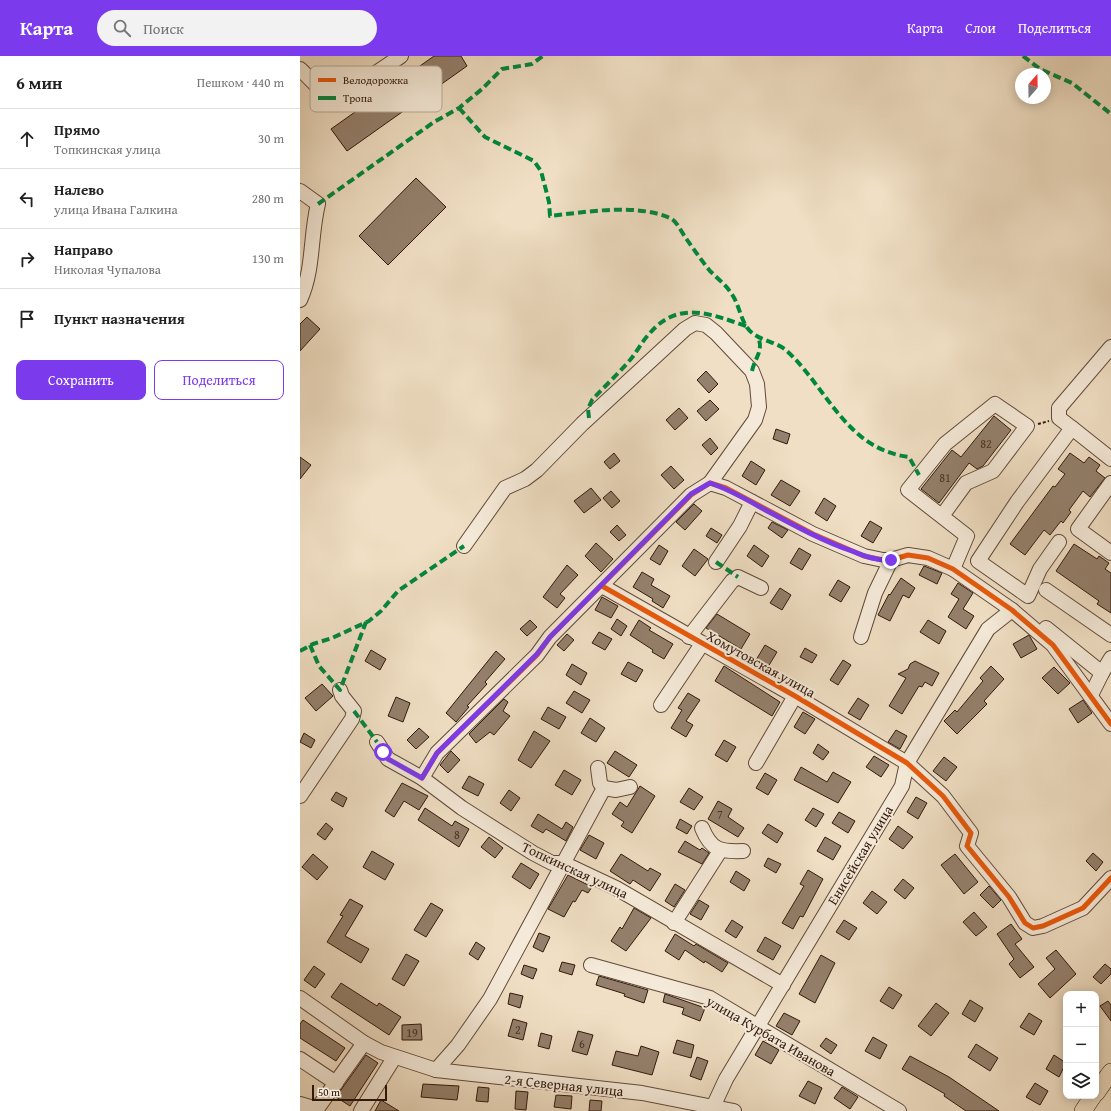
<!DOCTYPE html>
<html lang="ru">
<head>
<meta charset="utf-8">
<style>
	:root { --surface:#fff; --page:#f2f2f2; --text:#222; --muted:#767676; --line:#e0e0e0; --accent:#7c3aed }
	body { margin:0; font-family:"Gentium Book Plus",serif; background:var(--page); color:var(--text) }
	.controls { position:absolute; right:12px; bottom:12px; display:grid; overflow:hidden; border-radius:8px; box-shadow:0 2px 10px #0003 }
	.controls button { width:36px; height:36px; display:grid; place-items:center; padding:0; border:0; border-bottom:1px solid var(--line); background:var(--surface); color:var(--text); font:20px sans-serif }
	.compass { position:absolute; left:715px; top:12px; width:36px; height:36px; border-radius:50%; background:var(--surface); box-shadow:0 2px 10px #0003; rotate:20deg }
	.scale { position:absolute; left:12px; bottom:10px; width:75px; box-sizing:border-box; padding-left:4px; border:2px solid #31190c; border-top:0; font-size:11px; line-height:14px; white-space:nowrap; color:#31190c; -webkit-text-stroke:3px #f5ead9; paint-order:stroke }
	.stop { position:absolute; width:12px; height:12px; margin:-9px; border:3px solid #7c3aed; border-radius:50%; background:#fff }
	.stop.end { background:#7c3aed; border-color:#fff; box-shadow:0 1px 4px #0008 }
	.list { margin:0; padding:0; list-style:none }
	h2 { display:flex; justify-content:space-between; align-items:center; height:52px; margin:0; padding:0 16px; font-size:17px }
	h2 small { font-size:13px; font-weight:400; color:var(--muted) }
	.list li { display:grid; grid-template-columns:26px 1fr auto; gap:12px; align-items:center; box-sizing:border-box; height:60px; padding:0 16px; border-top:1px solid var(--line) }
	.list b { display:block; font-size:15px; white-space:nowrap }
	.list p { margin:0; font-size:13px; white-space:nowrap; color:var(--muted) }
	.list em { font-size:13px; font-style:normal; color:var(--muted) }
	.actions { display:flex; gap:8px; padding:12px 16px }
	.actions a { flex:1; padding:9px 0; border:1px solid var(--accent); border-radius:8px; text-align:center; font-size:14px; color:var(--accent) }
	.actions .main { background:var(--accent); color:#fff }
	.icon { flex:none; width:22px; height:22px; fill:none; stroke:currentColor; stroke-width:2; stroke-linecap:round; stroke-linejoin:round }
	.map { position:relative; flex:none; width:811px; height:1055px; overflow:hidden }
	header { display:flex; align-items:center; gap:24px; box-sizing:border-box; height:56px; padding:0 20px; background:var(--accent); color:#fff }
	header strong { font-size:19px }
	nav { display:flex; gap:22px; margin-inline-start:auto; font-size:14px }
	.search { width:280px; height:36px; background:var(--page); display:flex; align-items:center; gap:10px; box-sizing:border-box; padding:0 14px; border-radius:22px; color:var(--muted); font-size:15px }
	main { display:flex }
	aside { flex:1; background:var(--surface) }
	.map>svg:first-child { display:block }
	.building { fill:#94806c; stroke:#31190c }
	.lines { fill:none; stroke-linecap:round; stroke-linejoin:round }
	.minor-casing { stroke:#614a3a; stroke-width:16 }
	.major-casing { stroke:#31190c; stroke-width:18 }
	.path { stroke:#31190c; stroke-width:2; stroke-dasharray:3 2; stroke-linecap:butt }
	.minor { stroke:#f5ead9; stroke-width:14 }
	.major { stroke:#f0dfc4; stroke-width:17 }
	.quiet { stroke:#00873e; stroke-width:4; stroke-dasharray:8 4; stroke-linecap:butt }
	.cycleway-casing { stroke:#f5ead9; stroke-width:8 }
	.cycleway { stroke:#e8590c; stroke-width:5 }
	.route { stroke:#7c3aed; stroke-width:5 }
	.labels { text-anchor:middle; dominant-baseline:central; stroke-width:4; stroke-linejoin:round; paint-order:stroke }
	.number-label { font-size:12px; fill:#4a3324 }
	.street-label { font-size:14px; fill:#31190c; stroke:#f5ead9 }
	.key { fill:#f5ead9; stroke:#baab9c; stroke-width:1 }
	.key-label { font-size:11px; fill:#31190c }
</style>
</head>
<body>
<header>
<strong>Карта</strong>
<div class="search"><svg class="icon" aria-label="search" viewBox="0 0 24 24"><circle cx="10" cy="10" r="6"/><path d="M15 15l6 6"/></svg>Поиск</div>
<nav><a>Карта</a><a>Слои</a><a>Поделиться</a></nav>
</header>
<main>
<aside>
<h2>6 мин<small>Пешком · 440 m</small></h2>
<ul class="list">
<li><svg class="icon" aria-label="ahead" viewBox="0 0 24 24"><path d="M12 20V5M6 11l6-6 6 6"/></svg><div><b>Прямо</b><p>Топкинская улица</p></div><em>30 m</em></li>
<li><svg class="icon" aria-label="left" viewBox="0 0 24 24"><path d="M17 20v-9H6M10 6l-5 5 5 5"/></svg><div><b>Налево</b><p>улица Ивана Галкина</p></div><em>280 m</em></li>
<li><svg class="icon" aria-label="right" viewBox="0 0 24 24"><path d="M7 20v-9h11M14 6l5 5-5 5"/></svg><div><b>Направо</b><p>Николая Чупалова</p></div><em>130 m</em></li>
<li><svg class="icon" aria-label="arrive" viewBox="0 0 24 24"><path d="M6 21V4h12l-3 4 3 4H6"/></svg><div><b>Пункт назначения</b></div></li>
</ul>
<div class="actions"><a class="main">Сохранить</a><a>Поделиться</a></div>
</aside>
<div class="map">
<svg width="811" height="1055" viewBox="0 0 811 1055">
	<rect width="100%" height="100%" fill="#f0dfc4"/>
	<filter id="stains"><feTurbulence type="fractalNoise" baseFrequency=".005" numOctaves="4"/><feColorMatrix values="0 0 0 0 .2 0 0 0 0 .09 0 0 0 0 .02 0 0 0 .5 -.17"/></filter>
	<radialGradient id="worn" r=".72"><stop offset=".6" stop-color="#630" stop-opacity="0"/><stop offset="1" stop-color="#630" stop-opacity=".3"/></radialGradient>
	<g class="building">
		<polygon points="134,0 161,0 167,10 47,95 31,73"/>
		<polygon points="116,122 146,151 88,209 59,180"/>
		<polygon points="7,261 20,273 0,295 0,268"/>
		<polygon points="406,315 418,328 409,337 397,324"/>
		<polygon points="410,344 419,353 406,365 397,355"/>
		<polygon points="379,352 388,362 375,374 366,364"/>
		<polygon points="694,360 711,374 683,410 677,413 669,407 639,447 621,433 652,394 661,401"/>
		<polygon points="476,373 490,378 487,388 473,383"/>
		<polygon points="410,382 418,392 411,399 402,389"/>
		<polygon points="314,397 320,405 310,413 304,406"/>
		<polygon points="770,397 784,407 789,401 800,409 796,415 805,422 790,441 783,435 769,454 771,456 763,467 761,465 750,479 744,474 725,499 710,488 753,430 755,431 765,418 758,413"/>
		<polygon points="0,401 11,409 0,423"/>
		<polygon points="451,405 465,414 456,429 442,420"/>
		<polygon points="371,410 384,424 374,433 361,419"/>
		<polygon points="481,424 500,435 490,450 471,439"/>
		<polygon points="291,432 301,444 284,457 274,445"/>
		<polygon points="311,435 320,445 312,452 303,442"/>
		<polygon points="524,442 536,450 527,465 515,457"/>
		<polygon points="394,448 402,455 385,474 376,466"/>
		<polygon points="570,465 582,472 573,487 561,480"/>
		<polygon points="472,466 488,474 482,482 468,472"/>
		<polygon points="317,469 326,479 319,485 310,476"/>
		<polygon points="411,472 422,479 417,487 406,480"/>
		<polygon points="296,487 313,503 301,516 285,500"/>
		<polygon points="774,488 797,503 799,500 809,507 805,513 811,517 811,557 797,548 799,545 756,515"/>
		<polygon points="359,489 368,495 360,509 350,503"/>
		<polygon points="454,489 469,500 462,511 447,500"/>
		<polygon points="499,492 511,499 502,514 490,507"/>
		<polygon points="394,493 408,503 395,520 382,510"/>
		<polygon points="267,509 278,519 260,538 265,542 257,552 243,541"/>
		<polygon points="624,510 642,517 637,528 619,519"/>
		<polygon points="342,516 354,523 351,529 370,540 363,552 352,545 353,543 333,531"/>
		<polygon points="601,522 615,532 609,542 603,539 590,565 578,559 589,538 590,539"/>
		<polygon points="538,524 550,531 541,546 529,539"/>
		<polygon points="658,527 673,537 663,553 674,560 666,573 648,561 659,543 651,538"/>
		<polygon points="480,532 491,539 482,554 470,547"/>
		<polygon points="302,541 318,550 311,562 295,554"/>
		<polygon points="417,558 450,578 441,593 406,572"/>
		<polygon points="317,563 327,570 321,580 311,573"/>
		<polygon points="230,564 237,571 227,580 220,573"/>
		<polygon points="339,564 351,572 349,574 373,588 364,603 352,596 353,594 330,579"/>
		<polygon points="628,564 646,575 639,588 620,576"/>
		<polygon points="299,576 312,583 305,594 292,587"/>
		<polygon points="267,578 274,584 264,595 257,589"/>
		<polygon points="729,579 737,593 721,602 713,588"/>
		<polygon points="465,589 477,596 468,611 456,604"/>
		<polygon points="505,592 517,599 512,607 500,601"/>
		<polygon points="71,594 86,603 80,614 65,605"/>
		<polygon points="196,595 205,603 185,626 187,628 167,650 169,651 156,666 146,657"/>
		<polygon points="543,604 551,609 538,629 530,624"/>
		<polygon points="615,605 639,617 632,630 625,626 622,631 619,630 602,658 589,650 606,622 598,618 608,613 610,608"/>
		<polygon points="328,606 343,614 336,626 321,618"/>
		<polygon points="272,608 287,617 281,629 266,619"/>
		<polygon points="424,610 480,646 472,660 415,625"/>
		<polygon points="691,610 704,623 684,645 687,648 657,678 644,665 655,654 657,656 683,625 680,622"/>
		<polygon points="754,611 770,627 758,638 742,622"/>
		<polygon points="22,628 33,640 16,655 5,642"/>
		<polygon points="274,635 290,644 282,657 266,647"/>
		<polygon points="388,637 400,644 386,665 393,669 386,681 371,672 382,654 378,652"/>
		<polygon points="96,641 110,647 103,666 88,660"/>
		<polygon points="558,642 569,649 560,664 548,657"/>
		<polygon points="204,643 208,646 203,655 210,660 194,679 190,676 176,687 169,678"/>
		<polygon points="783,644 792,657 778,667 769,653"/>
		<polygon points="248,651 266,661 259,673 241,663"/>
		<polygon points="503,656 515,663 505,678 494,671"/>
		<polygon points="290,662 305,672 296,686 281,677"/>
		<polygon points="119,672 129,681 116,693 107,684"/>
		<polygon points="596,674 607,680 600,693 588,686"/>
		<polygon points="234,675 250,685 231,712 218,704"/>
		<polygon points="4,677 15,684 11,692 0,686"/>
		<polygon points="424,684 436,691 427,706 415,699"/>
		<polygon points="518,688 529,696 523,704 513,697"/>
		<polygon points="151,695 160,704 148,717 140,709"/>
		<polygon points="315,695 337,709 329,721 307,707"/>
		<polygon points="574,700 589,709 581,721 566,711"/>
		<polygon points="644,701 657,711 646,725 633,715"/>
		<polygon points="501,711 527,726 533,716 551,726 538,747 494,724"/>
		<polygon points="264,714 281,724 272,739 255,729"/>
		<polygon points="465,717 477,724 468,739 456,732"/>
		<polygon points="169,720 184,728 178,740 162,732"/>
		<polygon points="102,727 128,740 119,754 104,745 94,761 85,755"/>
		<polygon points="340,730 355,740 332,777 321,770 324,766 312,758 320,746 327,751"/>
		<polygon points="389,732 403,741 394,754 380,746"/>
		<polygon points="209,734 220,742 211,755 200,747"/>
		<polygon points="36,736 47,742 43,751 31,744"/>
		<polygon points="616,741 627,747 618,763 607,756"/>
		<polygon points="418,745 432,753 428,761 444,772 438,781 408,763"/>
		<polygon points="125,752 152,770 155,765 169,773 159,791 118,764"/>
		<polygon points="513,752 524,758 516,771 505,764"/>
		<polygon points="539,756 555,765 548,777 532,767"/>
		<polygon points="238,758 262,773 266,766 273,771 266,785 246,773 243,777 231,770"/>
		<polygon points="380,763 392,770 387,778 376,772"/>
		<polygon points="26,767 33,773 25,784 17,778"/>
		<polygon points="468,768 483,777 477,787 462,777"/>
		<polygon points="598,770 613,781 603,793 589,783"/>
		<polygon points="289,779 304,787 296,803 280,794"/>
		<polygon points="189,781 203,792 195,802 181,791"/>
		<polygon points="525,781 541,790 533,804 517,795"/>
		<polygon points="385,785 400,794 402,792 409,797 402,808 378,796"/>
		<polygon points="72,795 94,808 85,824 63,811"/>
		<polygon points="793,797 803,806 796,815 786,805"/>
		<polygon points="13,798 28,811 17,824 2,811"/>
		<polygon points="321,798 348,815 350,812 361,818 350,835 333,824 330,828 310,815"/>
		<polygon points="655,798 678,826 664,838 641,809"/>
		<polygon points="468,802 481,808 476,817 464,810"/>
		<polygon points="221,807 239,818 230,833 212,821"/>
		<polygon points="508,814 523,823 503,861 500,860 493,873 482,867 504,830 500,828"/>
		<polygon points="436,815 450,824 444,835 430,826"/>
		<polygon points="268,819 292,831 288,837 282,834 275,846 273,845 264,861 248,853"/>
		<polygon points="603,823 614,832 605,843 594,834"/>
		<polygon points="375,828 385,834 374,851 365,845"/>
		<polygon points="689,830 701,844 693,852 680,839"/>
		<polygon points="572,835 587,846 577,858 563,847"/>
		<polygon points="50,843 63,850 45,880 69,893 61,907 27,886 43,860 40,859"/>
		<polygon points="399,844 409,850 401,864 390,858"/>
		<polygon points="131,847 143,854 126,881 114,874"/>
		<polygon points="334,852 351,862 326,895 311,885 320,871 322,873"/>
		<polygon points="674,856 687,871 676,880 663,866"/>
		<polygon points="432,864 443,871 436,882 425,875"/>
		<polygon points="544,864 557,872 549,884 536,876"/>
		<polygon points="711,868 722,883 715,888 734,911 720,922 709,908 714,903 697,878"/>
		<polygon points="239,877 250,881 243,896 233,891"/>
		<polygon points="375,878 394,890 396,888 428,907 422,916 405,905 404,907 385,894 379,904 365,895"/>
		<polygon points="465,881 481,890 473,904 457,895"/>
		<polygon points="176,886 185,892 178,904 169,898"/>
		<polygon points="756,894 776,918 750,942 738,928 755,913 746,902"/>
		<polygon points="106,898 119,905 104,930 92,923"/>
		<polygon points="521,899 535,907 515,947 499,938"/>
		<polygon points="262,906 275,909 272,919 259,915"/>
		<polygon points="805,908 811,913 811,918 801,928 793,921"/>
		<polygon points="224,909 237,913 233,923 221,918"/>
		<polygon points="14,910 25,918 15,932 4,924"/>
		<polygon points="299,920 348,934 344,947 324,940 325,938 296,929"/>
		<polygon points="41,927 77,950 79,947 101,961 89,979 31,941"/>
		<polygon points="589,931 602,939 593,953 580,945"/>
		<polygon points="210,937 223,940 220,952 208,948"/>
		<polygon points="365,938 405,952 400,965 382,958 384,952 363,946"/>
		<polygon points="670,944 683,952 675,966 662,958"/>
		<polygon points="808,945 811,949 811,965 800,950"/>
		<polygon points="636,947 649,957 631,980 618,970"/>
		<polygon points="484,957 500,965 492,979 476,970"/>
		<polygon points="729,957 742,965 734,979 720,971"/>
		<polygon points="213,963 227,967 223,984 208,980"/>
		<polygon points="3,964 45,992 36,1005 0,982 0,968"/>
		<polygon points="121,968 122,984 102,984 102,969"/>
		<polygon points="278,975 293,979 287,999 272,995"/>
		<polygon points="241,977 252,980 249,993 238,990"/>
		<polygon points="573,981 587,989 580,1003 565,995"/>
		<polygon points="526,982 537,989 531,998 520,990"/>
		<polygon points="377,984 394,989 391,1002 373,997"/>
		<polygon points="463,985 479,994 471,1008 455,999"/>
		<polygon points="676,988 698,1002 690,1015 668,1001"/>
		<polygon points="341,990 359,996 352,1019 312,1009 316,995 338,1000"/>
		<polygon points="66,999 78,1007 50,1050 36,1041"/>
		<polygon points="754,999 766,1007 759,1021 746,1013"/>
		<polygon points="610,1000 649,1021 699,1055 666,1055 644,1040 645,1038 602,1013"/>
		<polygon points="397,1001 408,1005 401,1024 390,1020"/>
		<polygon points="508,1025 522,1032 515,1048 499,1040"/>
		<polygon points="735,1027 748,1035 740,1049 726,1041"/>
		<polygon points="123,1028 159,1030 157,1044 121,1041"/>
		<polygon points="178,1031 189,1032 188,1046 176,1045"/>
		<polygon points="542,1031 558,1041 550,1053 534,1042"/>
		<polygon points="216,1035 228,1036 226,1054 215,1053"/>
		<polygon points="256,1039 272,1040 271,1053 254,1051"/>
		<polygon points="81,1044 99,1055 75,1055"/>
		<polygon points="290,1044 302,1045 301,1055 289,1055"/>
	</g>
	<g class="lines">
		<defs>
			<g id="minor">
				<polyline points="0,13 33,46 101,0"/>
				<path d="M 0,135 L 18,148 C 10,180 14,214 0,244"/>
				<polyline points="772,372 759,362 759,352 811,291"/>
				<polyline points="410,427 426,432 513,478 564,500 583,504 591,504 608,499 628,502 653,513 712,554 753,589 811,668"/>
				<polyline points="811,427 778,473 811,497"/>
				<polyline points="642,460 666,427 693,415 727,370 695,348 645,388 608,434 667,480 653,513"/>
				<polyline points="759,486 740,513 728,540 678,505 717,446 772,372 811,403"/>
				<polyline points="416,506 440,470 452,446"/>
				<polyline points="302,530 495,640 607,707 643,740 671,777 667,790 709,841 725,867 733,872 743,870 783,852 811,822"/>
				<polyline points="746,534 811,579"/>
				<polyline points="746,572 802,617"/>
				<polyline points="389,581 432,525 438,521 461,532"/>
				<polyline points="561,581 575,537 591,504"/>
				<polyline points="791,639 802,617 811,602"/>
				<polyline points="361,649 402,588"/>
				<polyline points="77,686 88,703 122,722 162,752 233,797 252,807 263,807 316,832 483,929"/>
				<polyline points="456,707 495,640"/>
				<polyline points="298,712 300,727 304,732 316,734 330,731"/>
				<polyline points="122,722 137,697 237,599 250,581 391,439 410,427 455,364 459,351 457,328 452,315 416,277 406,269 395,267 385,273 282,368 237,414 225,423 205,432 164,490"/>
				<polyline points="0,740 52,663 54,655 42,640 40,634"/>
				<path d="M 402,772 C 411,794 420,796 443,795"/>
				<polyline points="374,867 420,795"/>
				<polyline points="291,909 410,942 599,1055"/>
				<polyline points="0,942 64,987 81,996 136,1014 342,1037 434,1055"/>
				<polyline points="0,1003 36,1027"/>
				<polyline points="136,1014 158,989 190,943 304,732"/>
				<polyline points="0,1048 17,1053 16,1055"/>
				<polyline points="413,1051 426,1023 602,730 607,707 688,573 712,554"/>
				<polyline points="17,1053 64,987"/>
				<polyline points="61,1055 94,1002"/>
			</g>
			<g id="major">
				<polyline points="796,1037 811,1016"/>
				<polyline points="783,1055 793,1040"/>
			</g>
		</defs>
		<use href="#minor" class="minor-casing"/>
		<use href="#major" class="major-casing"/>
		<polyline class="path" points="738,368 749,365"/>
		<use href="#minor" class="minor"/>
		<use href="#major" class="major"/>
		<g class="quiet">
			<polyline points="723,0 740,13 772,27 811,58"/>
			<path d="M 159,52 L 185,81 L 234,105 L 241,115 L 249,146 L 250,160 C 287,156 335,147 370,162 C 376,164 381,175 385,181 C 393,192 401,204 410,215 C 417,222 426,229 431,237 C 438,246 440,260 446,270 C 455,285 475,284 487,295 C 528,333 546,393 609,401 L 619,419"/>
			<polyline points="18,148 134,66 159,52 182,33 202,13 232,8 243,0"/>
			<path d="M 452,315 C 455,301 464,295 458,281"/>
			<path d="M 289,362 L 288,353 L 292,344 C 304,331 318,318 330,304 C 337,296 342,285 350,277 C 378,244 411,258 446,270"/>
			<polyline points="416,506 438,521"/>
			<polyline points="10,589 19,610 40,634 66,566"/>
			<polyline points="0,595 13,588 32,582 69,565 81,555 98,535 164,490"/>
			<polyline points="54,655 77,686"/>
		</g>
		<defs>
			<g id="cycleway">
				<polyline points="302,530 495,640 607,707 643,740 671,777 667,790 709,841 725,867 733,872 743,870 783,852 811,822"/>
				<polyline points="122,722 137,697 237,599 250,581 391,439 410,427 426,432 513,478 564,500 583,504 591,504 608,499 628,502 653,513 712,554 753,589 811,668"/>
			</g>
		</defs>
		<use href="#cycleway" class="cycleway-casing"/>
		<use href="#cycleway" class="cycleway"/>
	</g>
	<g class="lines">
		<path class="route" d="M 83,696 L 88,703 L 122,722 L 137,697 L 237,598 L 250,581 L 391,438 L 410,427 C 428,433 444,442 460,451 C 490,467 520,484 552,495 C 564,500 577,505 591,504"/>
	</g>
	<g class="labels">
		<g class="number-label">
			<text x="686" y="387">82</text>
			<text x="645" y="421">81</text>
			<text x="420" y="758">7</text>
			<text x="157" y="778">8</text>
			<text x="218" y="973">2</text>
			<text x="112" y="976">19</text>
			<text x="282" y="987">6</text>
		</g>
		<g class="street-label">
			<text transform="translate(461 608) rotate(29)">Хомутовская улица</text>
			<text transform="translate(560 799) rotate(-59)">Енисейская улица</text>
			<text transform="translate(275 814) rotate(25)">Топкинская улица</text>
			<text transform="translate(471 980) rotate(30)">улица Курбата Иванова</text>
			<text transform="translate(264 1029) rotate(6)">2-я Северная улица</text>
		</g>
	</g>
	<rect x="10" y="10" width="132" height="46" rx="6" class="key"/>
	<rect x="18" y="22" width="18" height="4" fill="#e8590c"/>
	<rect x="18" y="40" width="18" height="4" fill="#00873e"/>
	<g class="key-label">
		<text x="43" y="28">Велодорожка</text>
		<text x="43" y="46">Тропа</text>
	</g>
	<rect width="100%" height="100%" filter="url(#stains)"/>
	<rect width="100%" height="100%" fill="url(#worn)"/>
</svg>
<div class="controls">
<button>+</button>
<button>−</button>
<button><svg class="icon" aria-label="layers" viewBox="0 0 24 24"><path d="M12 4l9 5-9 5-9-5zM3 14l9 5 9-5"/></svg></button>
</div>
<svg class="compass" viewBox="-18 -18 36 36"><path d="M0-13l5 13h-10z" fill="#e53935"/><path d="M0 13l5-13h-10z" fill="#767676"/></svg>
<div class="scale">50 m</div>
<div class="stop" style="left:83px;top:696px"></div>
<div class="stop end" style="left:591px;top:504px"></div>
</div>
</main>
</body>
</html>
